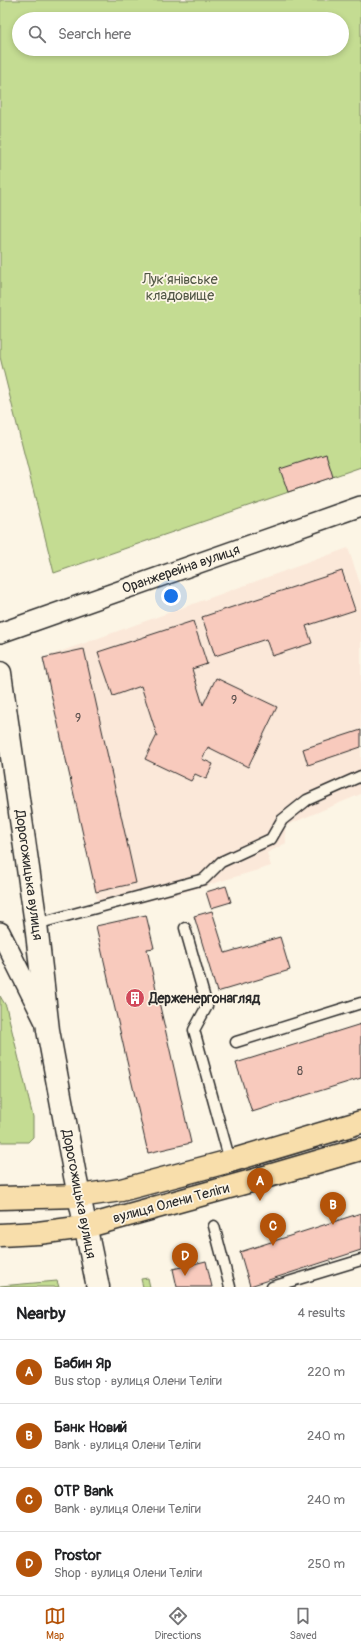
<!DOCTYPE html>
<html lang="en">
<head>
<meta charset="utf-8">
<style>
	:root { --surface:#fff; --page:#f6f6f6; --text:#202124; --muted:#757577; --line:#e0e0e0; --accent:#b45309 }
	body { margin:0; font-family:Pangolin,sans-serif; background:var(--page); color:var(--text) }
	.you { position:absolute; left:171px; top:596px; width:14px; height:14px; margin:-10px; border:3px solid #fff; border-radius:50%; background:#1a73e8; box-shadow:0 0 0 6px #1a73e833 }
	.badge { display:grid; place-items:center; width:26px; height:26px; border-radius:50%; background:var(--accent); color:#fff; font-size:13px; font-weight:700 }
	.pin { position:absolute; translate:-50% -33px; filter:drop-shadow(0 1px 2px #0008) }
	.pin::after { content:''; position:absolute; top:21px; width:14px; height:12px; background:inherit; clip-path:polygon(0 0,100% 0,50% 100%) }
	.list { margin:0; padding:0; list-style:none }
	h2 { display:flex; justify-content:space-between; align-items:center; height:52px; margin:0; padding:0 16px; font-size:17px }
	h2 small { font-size:13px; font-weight:400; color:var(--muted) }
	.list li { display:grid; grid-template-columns:26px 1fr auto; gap:12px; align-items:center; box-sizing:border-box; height:64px; padding:0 16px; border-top:1px solid var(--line) }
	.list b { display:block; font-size:15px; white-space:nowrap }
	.list p { margin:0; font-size:13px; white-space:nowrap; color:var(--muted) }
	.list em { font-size:13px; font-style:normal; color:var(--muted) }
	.icon { flex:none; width:22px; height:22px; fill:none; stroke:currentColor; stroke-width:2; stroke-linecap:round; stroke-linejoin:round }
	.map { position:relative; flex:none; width:361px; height:1287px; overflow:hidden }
	.search { position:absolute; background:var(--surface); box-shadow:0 2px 6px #0003; left:12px; right:12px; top:12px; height:44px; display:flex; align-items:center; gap:10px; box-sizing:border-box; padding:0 14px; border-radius:22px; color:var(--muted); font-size:15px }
	.sheet { height:308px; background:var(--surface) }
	nav { display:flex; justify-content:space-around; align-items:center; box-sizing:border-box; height:56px; border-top:1px solid var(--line); background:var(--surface); font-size:11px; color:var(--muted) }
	nav a { display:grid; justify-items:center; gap:2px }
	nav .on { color:var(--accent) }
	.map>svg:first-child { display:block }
	.built { fill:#fbe8d9 }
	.green { fill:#c4dc92; stroke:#78845e; fill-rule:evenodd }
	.building { fill:#f8cabd; stroke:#2b2b2b }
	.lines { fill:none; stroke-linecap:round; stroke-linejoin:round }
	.lane-casing { stroke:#2b2b2b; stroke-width:13 }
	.street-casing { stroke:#2b2b2b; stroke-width:22 }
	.secondary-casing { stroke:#2b2b2b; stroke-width:25 }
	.primary-casing { stroke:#2b2b2b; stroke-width:25 }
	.lane { stroke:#fcf5e5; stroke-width:10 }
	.street { stroke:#fcf5e5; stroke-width:19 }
	.secondary { stroke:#fcf5e5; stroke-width:22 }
	.primary { stroke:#f8deab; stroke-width:22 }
	.labels { text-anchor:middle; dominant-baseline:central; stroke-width:3.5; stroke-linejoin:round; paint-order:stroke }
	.number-label { font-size:12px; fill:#5e5350 }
	.park-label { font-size:14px; fill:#515745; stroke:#fcf5e5 }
	.street-label { font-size:14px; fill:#2b2b2b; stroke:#fcf5e5 }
	.poi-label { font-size:14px; font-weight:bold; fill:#2b2b2b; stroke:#fcf5e5; text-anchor:start }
</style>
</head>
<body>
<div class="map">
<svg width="361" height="1287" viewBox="0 0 361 1287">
	<rect width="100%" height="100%" fill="#fcf5e5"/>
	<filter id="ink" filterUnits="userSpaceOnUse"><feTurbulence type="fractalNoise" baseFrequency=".025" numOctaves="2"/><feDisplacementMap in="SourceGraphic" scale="8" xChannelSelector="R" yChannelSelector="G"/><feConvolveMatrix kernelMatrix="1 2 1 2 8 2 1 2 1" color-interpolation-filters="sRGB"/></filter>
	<g filter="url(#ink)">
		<polygon class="built" points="348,548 361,586 361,794 285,826 286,843 267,853 271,866 185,892 100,913 43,658"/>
		<g class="green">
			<path d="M 0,0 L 361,0 L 361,467 L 54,573 L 0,357 ZM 19,19 L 342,19 L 342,49 L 19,49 Z"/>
			<polygon points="0,996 6,1006 33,1117 33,1137 28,1142 0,1142"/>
			<polygon points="148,1278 150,1287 143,1287 141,1279"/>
			<polygon points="57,1281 59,1287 0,1287 0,1286"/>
		</g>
		<g class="building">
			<polygon points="326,454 333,477 288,492 280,469"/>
			<polygon points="342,571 355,610 306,626 312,643 272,656 266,639 215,656 202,617"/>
			<polygon points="193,621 207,664 192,669 203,705 216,678 277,707 248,767 208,747 202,759 213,764 206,779 195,774 191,781 145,759 157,735 141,686 113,696 98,652"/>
			<polygon points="84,649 136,883 96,892 43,658"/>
			<polygon points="361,730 361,747 308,765 303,749"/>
			<polygon points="226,886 231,902 211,908 206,892"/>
			<polygon points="212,911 225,953 280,937 290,970 217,992 194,916"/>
			<polygon points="146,915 154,948 147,949 191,1143 148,1153 96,926"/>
			<polygon points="361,1024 361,1078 252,1112 236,1063"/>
			<polygon points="361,1213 361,1250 250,1286 240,1252"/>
			<polygon points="206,1261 212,1287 177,1287 173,1269"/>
		</g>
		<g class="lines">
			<defs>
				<g id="lane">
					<polyline points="36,924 204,879 221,862 271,839 282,820 307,800 361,776"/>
					<polyline points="185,928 207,1006 194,1030 230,1161"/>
					<polyline points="236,1042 361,1003"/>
					<polyline points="214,1226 230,1287"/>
					<polyline points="272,1287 361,1260"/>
				</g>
				<g id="street">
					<polyline points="0,633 361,506"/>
					<polyline points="0,932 45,1022"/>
				</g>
				<polyline id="secondary" points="0,673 36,924 48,1030 75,1176 98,1287"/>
				<g id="primary">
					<polyline points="0,1198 79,1196 121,1190 230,1161 361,1122"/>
					<polyline points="0,1235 38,1233 85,1227 255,1180 361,1149"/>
				</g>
			</defs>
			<use href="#lane" class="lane-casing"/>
			<use href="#street" class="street-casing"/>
			<use href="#secondary" class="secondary-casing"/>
			<use href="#primary" class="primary-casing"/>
			<use href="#lane" class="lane"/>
			<use href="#street" class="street"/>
			<use href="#secondary" class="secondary"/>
			<use href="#primary" class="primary"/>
		</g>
	</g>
	<defs>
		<symbol id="building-disc" viewBox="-11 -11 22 22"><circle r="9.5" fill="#d1495b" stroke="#fcf5e5"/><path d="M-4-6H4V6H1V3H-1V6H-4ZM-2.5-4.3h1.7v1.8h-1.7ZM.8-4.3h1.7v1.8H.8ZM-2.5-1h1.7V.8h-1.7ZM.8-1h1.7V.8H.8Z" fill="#fff"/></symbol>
	</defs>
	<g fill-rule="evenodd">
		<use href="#building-disc" x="124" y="987" width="22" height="22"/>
	</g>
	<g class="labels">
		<g class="number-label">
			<text x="234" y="700">9</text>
			<text x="78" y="718">9</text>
			<text x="300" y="1071">8</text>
		</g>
		<g class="park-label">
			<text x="180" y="279">Лукʼянівське<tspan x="180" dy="16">кладовище</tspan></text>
		</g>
		<g class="street-label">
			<text transform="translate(181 569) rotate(-19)">Оранжерейна вулиця</text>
			<text transform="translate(29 875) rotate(82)">Дорогожицька вулиця</text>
			<text transform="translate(79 1194) rotate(79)">Дорогожицька вулиця</text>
			<text transform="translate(171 1203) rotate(-15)">вулиця Олени Теліги</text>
		</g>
		<g class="poi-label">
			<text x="149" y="998">Держенергонагляд</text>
		</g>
	</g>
</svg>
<div class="you"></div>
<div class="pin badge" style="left:260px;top:1201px">A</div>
<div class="pin badge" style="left:333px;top:1225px">B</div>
<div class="pin badge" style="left:273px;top:1246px">C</div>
<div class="pin badge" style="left:185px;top:1276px">D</div>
<div class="search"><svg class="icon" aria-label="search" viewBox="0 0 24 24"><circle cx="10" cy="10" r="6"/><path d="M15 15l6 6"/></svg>Search here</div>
</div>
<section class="sheet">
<h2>Nearby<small>4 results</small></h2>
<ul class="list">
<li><span class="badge">A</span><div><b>Бабин Яр</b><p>Bus stop · вулиця Олени Теліги</p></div><em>220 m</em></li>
<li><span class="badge">B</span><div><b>Банк Новий</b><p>Bank · вулиця Олени Теліги</p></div><em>240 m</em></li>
<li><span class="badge">C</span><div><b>OTP Bank</b><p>Bank · вулиця Олени Теліги</p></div><em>240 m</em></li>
<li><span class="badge">D</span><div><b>Prostor</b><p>Shop · вулиця Олени Теліги</p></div><em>250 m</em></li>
</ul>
</section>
<nav>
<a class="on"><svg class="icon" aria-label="map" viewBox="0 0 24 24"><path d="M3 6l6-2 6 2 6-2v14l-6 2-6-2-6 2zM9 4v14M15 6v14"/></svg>Map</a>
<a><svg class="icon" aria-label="directions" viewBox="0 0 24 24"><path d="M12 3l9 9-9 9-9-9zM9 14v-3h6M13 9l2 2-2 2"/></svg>Directions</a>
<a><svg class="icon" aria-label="saved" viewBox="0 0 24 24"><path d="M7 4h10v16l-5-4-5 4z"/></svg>Saved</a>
</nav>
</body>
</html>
